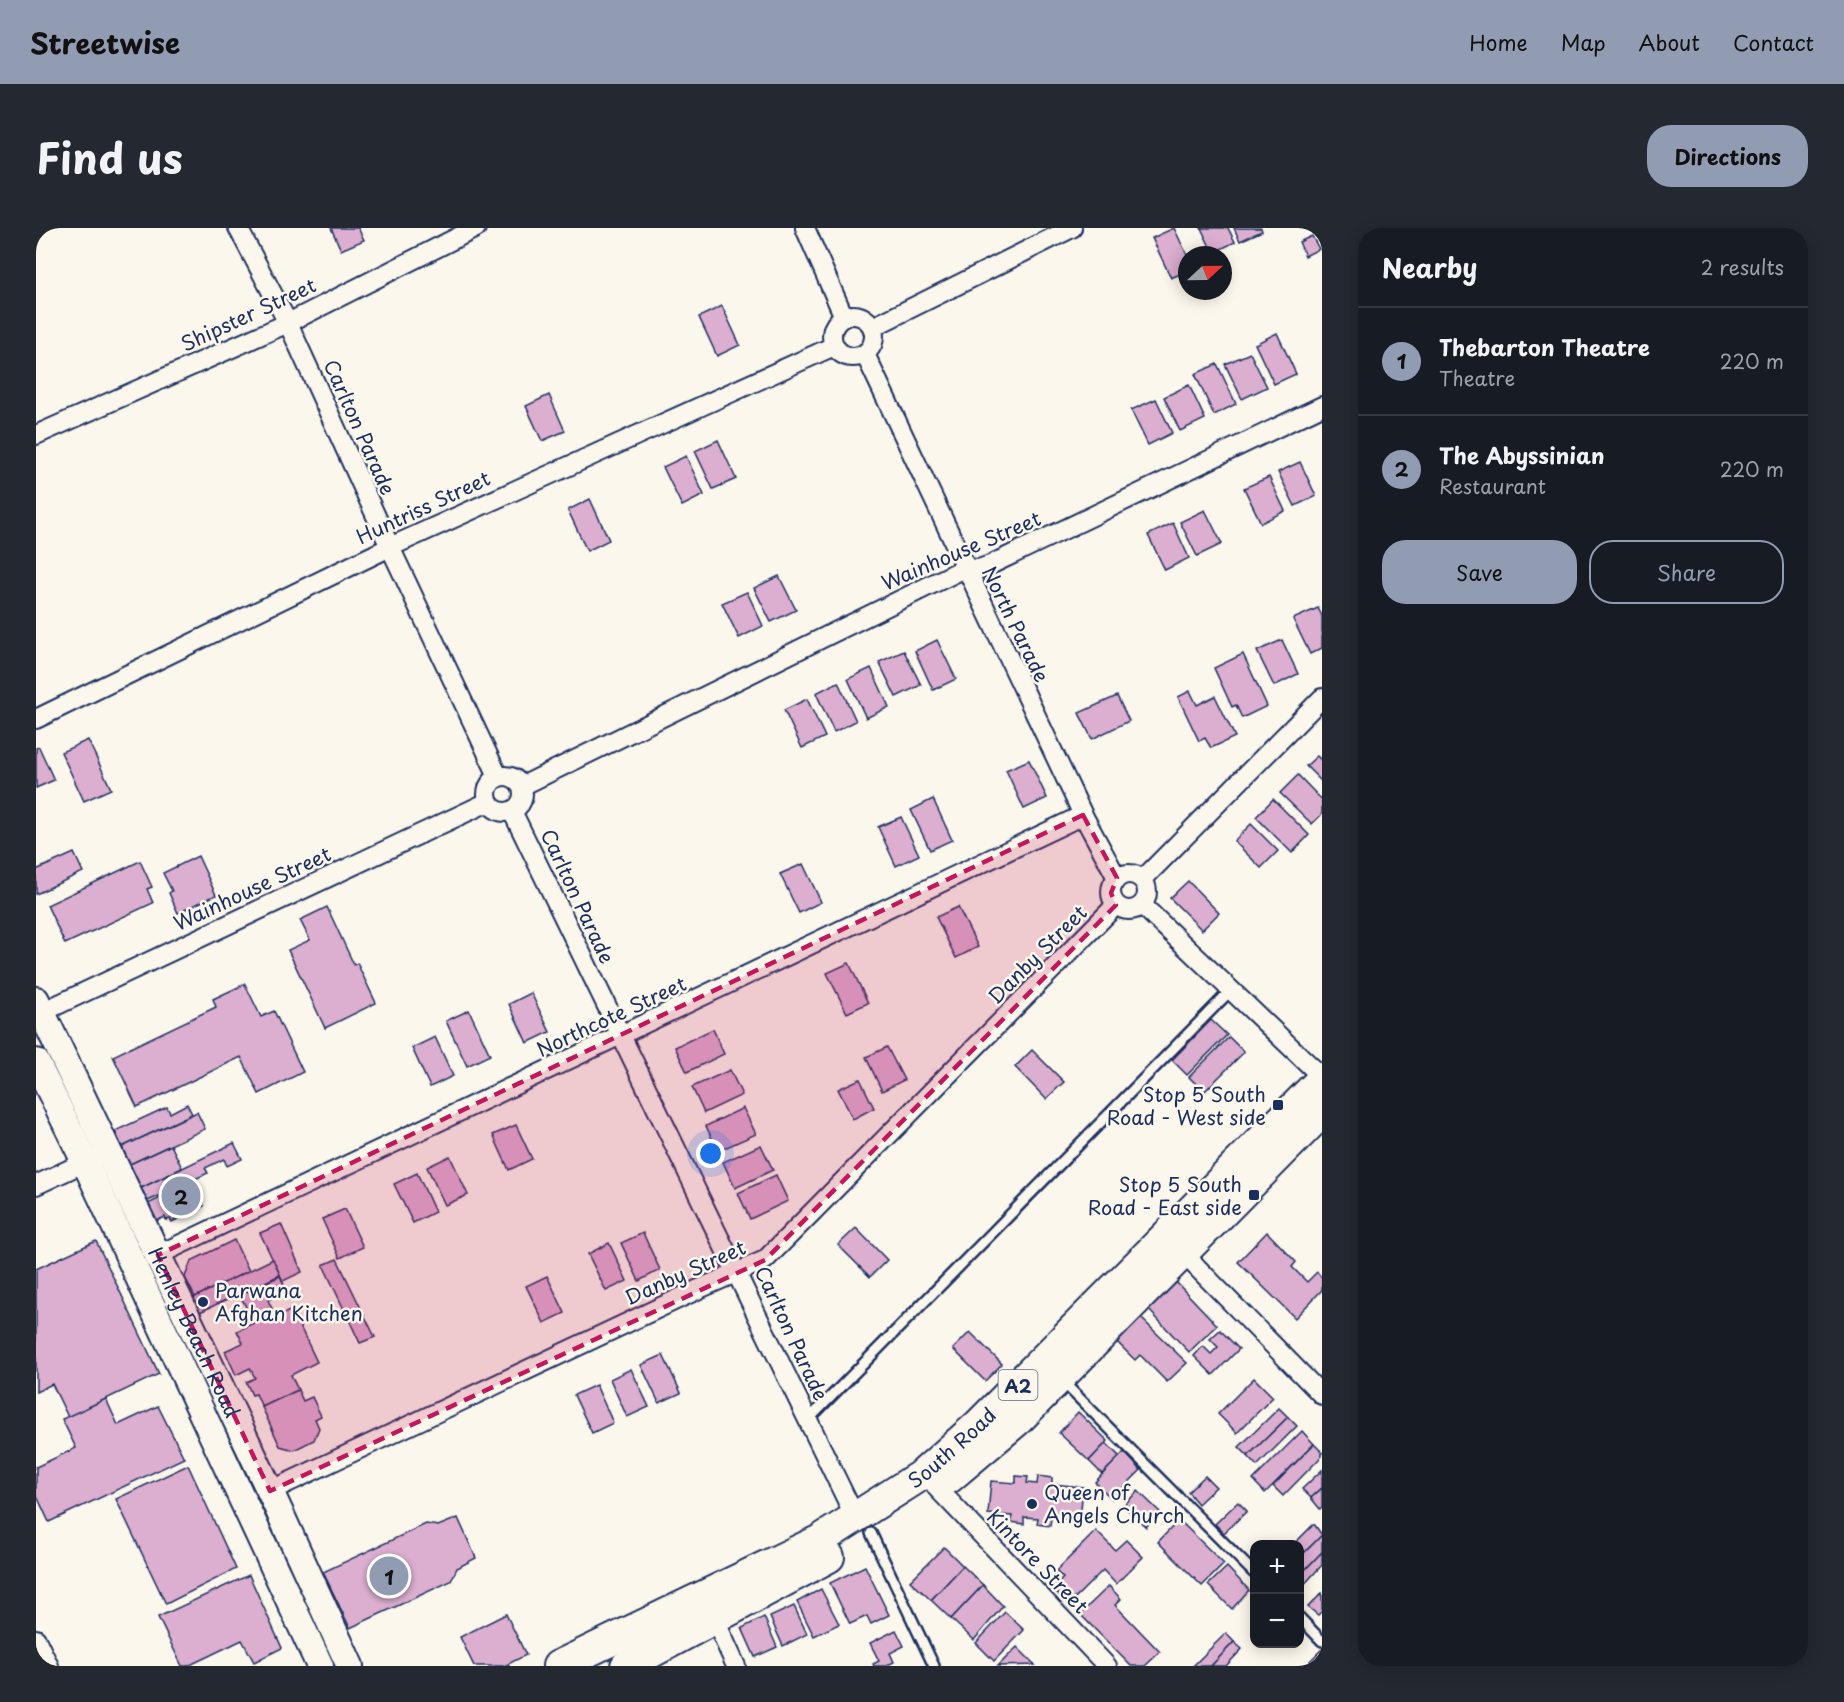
<!DOCTYPE html>
<html lang="en">
<head>
<meta charset="utf-8">
<style>
	:root { --surface:#171b24; --page:#242831; --text:#f1f3f6; --muted:#9ea1a6; --line:#363941; --accent:#919bb2 }
	body { margin:0; font-family:"Playpen Sans",sans-serif; background:var(--page); color:var(--text) }
	.controls { position:absolute; right:18px; bottom:18px; display:grid; overflow:hidden; border-radius:12px; box-shadow:0 3px 15px #0003 }
	.controls button { width:54px; height:54px; display:grid; place-items:center; padding:0; border:0; border-bottom:2px solid var(--line); background:var(--surface); color:var(--text); font:30px sans-serif }
	.compass { position:absolute; left:1142px; top:18px; width:54px; height:54px; border-radius:50%; background:var(--surface); box-shadow:0 3px 15px #0003; rotate:68deg }
	.you { position:absolute; left:675px; top:926px; width:21px; height:21px; margin:-15px; border:4px solid #fff; border-radius:50%; background:#1a73e8; box-shadow:0 0 0 9px #1a73e833 }
	.badge { display:grid; place-items:center; width:39px; height:39px; border-radius:50%; background:var(--accent); color:#111; font-size:20px; font-weight:700 }
	.pin { position:absolute; translate:-50% -50%; border:3px solid #fff; box-shadow:0 2px 6px #0006 }
	.list { margin:0; padding:0; list-style:none }
	h2 { display:flex; justify-content:space-between; align-items:center; height:78px; margin:0; padding:0 24px; font-size:26px }
	h2 small { font-size:20px; font-weight:400; color:var(--muted) }
	.list li { display:grid; grid-template-columns:39px 1fr auto; gap:18px; align-items:center; box-sizing:border-box; height:108px; padding:0 24px; border-top:2px solid var(--line) }
	.list b { display:block; font-size:22px; white-space:nowrap }
	.list p { margin:0; font-size:20px; white-space:nowrap; color:var(--muted) }
	.list em { font-size:20px; font-style:normal; color:var(--muted) }
	.actions { display:flex; gap:12px; padding:18px 24px }
	.actions a { flex:1; padding:14px 0; border:2px solid var(--accent); border-radius:24px; text-align:center; font-size:21px; color:var(--accent) }
	.actions .main { background:var(--accent); color:#111 }
	.map { position:relative; flex:none; width:1286px; height:1438px; overflow:hidden; border-radius:24px }
	header { display:flex; align-items:center; gap:36px; box-sizing:border-box; height:84px; padding:0 30px; background:var(--accent); color:#111 }
	header strong { font-size:28px }
	nav { display:flex; gap:33px; margin-inline-start:auto; font-size:21px }
	.intro { display:flex; align-items:center; justify-content:space-between; box-sizing:border-box; height:144px; padding:0 36px }
	h1 { margin:0; font-size:42px }
	.button { padding:15px 27px; border-radius:24px; background:var(--accent); color:#111; font-size:21px; font-weight:700 }
	main { display:flex; gap:36px; padding:0 36px }
	aside { flex:1; background:var(--surface); border-radius:24px; box-shadow:0 3px 15px #0003 }
	.map>svg:first-child { display:block }
	.building { fill:#dcaed0; stroke:#1b2f5e; stroke-width:1.5 }
	.lines { fill:none; stroke-linecap:round; stroke-linejoin:round }
	.service-casing { stroke:#1b2f5e; stroke-width:14 }
	.minor-casing { stroke:#1b2f5e; stroke-width:22 }
	.secondary-casing { stroke:#1b2f5e; stroke-width:30 }
	.trunk-casing { stroke:#1b2f5e; stroke-width:34 }
	.service { stroke:#fbf7ec; stroke-width:9 }
	.minor { stroke:#fbf7ec; stroke-width:18 }
	.secondary { stroke:#fbf7ec; stroke-width:26 }
	.trunk { stroke:#fbf7ec; stroke-width:30 }
	.marked { fill:#c2185b; fill-opacity:0.2; stroke:#c2185b; stroke-width:4.5; stroke-dasharray:12 8; stroke-linejoin:round }
	.poi-dot { fill:#1b2f5e; stroke:#fbf7ec; stroke-width:2 }
	.labels { text-anchor:middle; dominant-baseline:central; stroke-width:5; stroke-linejoin:round; paint-order:stroke }
	.shield { fill:#fbf7ec; stroke:#5e6b89; stroke-width:1.5 }
	.shield-label { font-size:18px; font-weight:bold; fill:#1b2f5e }
	.street-label { font-size:20px; fill:#1b2f5e; stroke:#fbf7ec }
	.poi-label { font-size:20px; fill:#1b2f5e; stroke:#fbf7ec; text-anchor:end }
</style>
</head>
<body>
<header>
<strong>Streetwise</strong>
<nav><a>Home</a><a>Map</a><a>About</a><a>Contact</a></nav>
</header>
<div class="intro"><h1>Find us</h1><a class="button">Directions</a></div>
<main>
<div class="map">
<svg width="1286" height="1438" viewBox="0 0 1286 1438">
	<rect width="100%" height="100%" fill="#fbf7ec"/>
	<filter id="ink" filterUnits="userSpaceOnUse"><feTurbulence type="fractalNoise" baseFrequency=".0167" numOctaves="2"/><feDisplacementMap in="SourceGraphic" scale="12" xChannelSelector="R" yChannelSelector="G"/><feConvolveMatrix kernelMatrix="1 2 1 2 8 2 1 2 1" color-interpolation-filters="sRGB"/></filter>
	<g filter="url(#ink)">
		<g class="building">
			<polygon points="295,0 322,0 328,12 305,22"/>
			<polygon points="1138,0 1151,27 1151,43 1135,50 1116,10"/>
			<polygon points="1165,0 1192,0 1199,14 1177,25"/>
			<polygon points="1198,0 1225,0 1226,3 1204,13"/>
			<polygon points="1276,8 1283,21 1269,28 1263,14"/>
			<polygon points="686,78 704,117 681,128 663,89"/>
			<polygon points="1241,105 1260,146 1238,156 1219,116"/>
			<polygon points="1214,125 1231,159 1206,171 1189,136"/>
			<polygon points="1181,136 1200,176 1178,187 1159,146"/>
			<polygon points="1153,157 1169,191 1144,203 1128,169"/>
			<polygon points="513,167 529,203 506,213 490,178"/>
			<polygon points="1120,171 1136,205 1112,217 1095,182"/>
			<polygon points="682,212 700,251 677,261 659,223"/>
			<polygon points="650,228 668,267 646,278 627,239"/>
			<polygon points="1264,234 1280,268 1259,278 1242,244"/>
			<polygon points="1233,249 1249,283 1225,295 1208,260"/>
			<polygon points="554,271 573,312 551,323 532,282"/>
			<polygon points="1169,282 1186,316 1161,328 1144,294"/>
			<polygon points="1137,295 1153,330 1129,342 1112,307"/>
			<polygon points="743,348 760,382 735,394 718,360"/>
			<polygon points="711,364 727,398 703,410 686,375"/>
			<polygon points="1282,380 1286,388 1286,420 1274,426 1257,391"/>
			<polygon points="901,412 920,451 897,462 879,423"/>
			<polygon points="1246,412 1262,446 1238,458 1221,423"/>
			<polygon points="868,423 885,457 860,469 843,434"/>
			<polygon points="1207,426 1231,478 1206,490 1200,477 1196,479 1178,440"/>
			<polygon points="835,440 853,479 830,490 812,451"/>
			<polygon points="802,454 820,493 798,504 780,465"/>
			<polygon points="1154,463 1161,477 1179,468 1199,509 1175,520 1169,510 1163,513 1142,469"/>
			<polygon points="1081,468 1093,493 1056,511 1043,485"/>
			<polygon points="771,471 789,509 766,520 748,482"/>
			<polygon points="52,512 75,561 48,573 25,524"/>
			<polygon points="3,519 18,552 0,560 0,520"/>
			<polygon points="1281,528 1286,533 1286,554 1270,538"/>
			<polygon points="993,532 1011,570 988,581 970,542"/>
			<polygon points="1262,547 1286,572 1286,586 1276,596 1244,565"/>
			<polygon points="897,571 916,612 894,622 875,582"/>
			<polygon points="1237,571 1273,607 1256,625 1220,589"/>
			<polygon points="865,589 883,627 860,638 842,599"/>
			<polygon points="1215,596 1242,623 1225,640 1198,613"/>
			<polygon points="38,625 47,644 0,666 0,642"/>
			<polygon points="162,628 180,667 142,685 133,665 136,663 127,645"/>
			<polygon points="104,633 116,659 111,661 117,675 29,716 11,677"/>
			<polygon points="767,636 785,674 763,685 744,646"/>
			<polygon points="1152,653 1183,685 1166,702 1134,670"/>
			<polygon points="291,679 318,737 321,735 340,775 289,800 252,722 274,712 264,692"/>
			<polygon points="922,679 942,719 920,730 900,689"/>
			<polygon points="813,735 832,775 811,785 791,745"/>
			<polygon points="209,756 225,789 238,783 267,844 223,866 205,829 101,879 77,828 180,779 177,771"/>
			<polygon points="495,765 514,804 491,815 473,776"/>
			<polygon points="433,782 454,827 431,838 410,793"/>
			<polygon points="1175,792 1191,807 1151,847 1136,832"/>
			<polygon points="677,801 688,826 651,844 639,819"/>
			<polygon points="399,809 417,848 394,859 376,820"/>
			<polygon points="1193,809 1208,824 1168,864 1153,849"/>
			<polygon points="851,819 868,852 846,863 830,829"/>
			<polygon points="996,822 1028,854 1010,871 979,839"/>
			<polygon points="694,842 706,867 668,885 656,859"/>
			<polygon points="824,851 838,880 817,891 802,861"/>
			<polygon points="151,876 156,886 86,919 79,903 131,879 134,885"/>
			<polygon points="707,880 720,906 682,923 670,898"/>
			<polygon points="161,884 169,901 94,936 86,919"/>
			<polygon points="480,897 496,931 473,942 457,907"/>
			<polygon points="198,915 206,931 191,938 188,931 169,940 172,945 112,973 105,960"/>
			<polygon points="135,917 146,940 105,960 94,936"/>
			<polygon points="725,917 737,942 699,960 687,934"/>
			<polygon points="414,928 432,967 409,977 391,939"/>
			<polygon points="381,945 399,984 377,995 358,956"/>
			<polygon points="740,947 752,973 714,991 702,965"/>
			<polygon points="150,957 152,960 159,957 168,978 136,994 134,991 130,992 129,989 118,994 110,977"/>
			<polygon points="309,981 327,1019 304,1030 286,991"/>
			<polygon points="245,996 266,1044 247,1053 224,1005"/>
			<polygon points="820,1000 851,1032 834,1049 802,1017"/>
			<polygon points="1231,1004 1260,1034 1256,1039 1271,1054 1281,1044 1286,1050 1286,1062 1259,1090 1202,1034"/>
			<polygon points="607,1005 624,1042 603,1053 585,1015"/>
			<polygon points="198,1012 213,1043 159,1069 149,1049 155,1033"/>
			<polygon points="60,1013 123,1146 32,1189 16,1156 0,1164 0,1041"/>
			<polygon points="573,1015 591,1053 570,1063 552,1026"/>
			<polygon points="237,1031 244,1047 164,1084 157,1070"/>
			<polygon points="301,1031 339,1109 324,1115 287,1037"/>
			<polygon points="244,1048 251,1063 232,1072 240,1089 256,1082 281,1134 255,1147 262,1162 226,1179 220,1166 216,1167 210,1154 219,1150 214,1140 200,1147 189,1123 207,1115 201,1103 218,1095 204,1067"/>
			<polygon points="511,1048 529,1085 508,1095 490,1058"/>
			<polygon points="1139,1053 1181,1097 1153,1124 1111,1080"/>
			<polygon points="1105,1090 1151,1135 1131,1154 1104,1127 1099,1132 1081,1114"/>
			<polygon points="1184,1102 1203,1121 1177,1147 1158,1128 1167,1118 1175,1126 1182,1119 1174,1111"/>
			<polygon points="934,1104 966,1136 949,1153 917,1121"/>
			<polygon points="627,1127 645,1165 623,1175 605,1137"/>
			<polygon points="595,1141 613,1179 591,1189 574,1151"/>
			<polygon points="1218,1150 1237,1169 1201,1205 1182,1186"/>
			<polygon points="560,1157 577,1195 556,1205 538,1167"/>
			<polygon points="262,1162 267,1173 276,1169 285,1188 279,1191 283,1200 278,1212 258,1222 244,1218 226,1179"/>
			<polygon points="70,1171 82,1197 122,1178 148,1230 13,1294 0,1266 0,1239 40,1220 26,1191"/>
			<polygon points="1243,1180 1252,1189 1212,1228 1203,1219"/>
			<polygon points="1042,1184 1072,1213 1053,1233 1023,1205"/>
			<polygon points="1252,1189 1261,1198 1221,1238 1212,1228"/>
			<polygon points="1266,1203 1278,1216 1229,1265 1217,1252"/>
			<polygon points="1070,1215 1084,1229 1066,1246 1053,1233"/>
			<polygon points="1278,1216 1286,1224 1286,1228 1247,1268 1237,1258"/>
			<polygon points="1088,1224 1105,1242 1076,1271 1059,1254"/>
			<polygon points="152,1237 200,1341 130,1376 80,1271"/>
			<polygon points="1286,1242 1286,1260 1275,1270 1266,1261"/>
			<polygon points="980,1248 992,1249 991,1255 1001,1256 1002,1248 1016,1250 1016,1256 1047,1259 1044,1293 1015,1290 1014,1298 1001,1296 1002,1290 988,1289 988,1296 975,1294 976,1288 952,1286 955,1253 980,1255"/>
			<polygon points="1169,1248 1180,1259 1162,1276 1152,1264"/>
			<polygon points="1286,1260 1286,1279 1284,1281 1275,1270"/>
			<polygon points="1102,1263 1124,1284 1110,1299 1087,1278"/>
			<polygon points="1202,1274 1211,1283 1188,1305 1179,1296"/>
			<polygon points="422,1290 440,1330 421,1340 415,1353 314,1400 287,1344 390,1296 402,1298"/>
			<polygon points="1143,1292 1188,1336 1166,1358 1122,1314"/>
			<polygon points="1278,1296 1286,1307 1264,1329 1264,1316 1258,1316"/>
			<polygon points="1060,1303 1079,1322 1090,1312 1107,1329 1080,1356 1067,1342 1033,1376 1017,1361 1027,1350 1020,1343"/>
			<polygon points="1286,1307 1286,1324 1264,1347 1264,1329"/>
			<polygon points="908,1319 927,1338 895,1372 874,1353"/>
			<polygon points="1286,1324 1286,1337 1264,1361 1264,1347"/>
			<polygon points="829,1338 853,1387 835,1396 831,1388 814,1396 794,1355"/>
			<polygon points="927,1338 947,1357 915,1391 895,1372"/>
			<polygon points="1191,1339 1213,1362 1196,1381 1172,1357"/>
			<polygon points="213,1347 246,1420 218,1434 206,1412 152,1438 146,1438 122,1389"/>
			<polygon points="947,1357 967,1378 938,1412 915,1391"/>
			<polygon points="1073,1358 1085,1371 1079,1377 1124,1424 1109,1438 1095,1438 1044,1386"/>
			<polygon points="785,1361 803,1396 778,1408 761,1374"/>
			<polygon points="1286,1365 1286,1383 1282,1387 1272,1379"/>
			<polygon points="758,1378 771,1406 747,1418 734,1389"/>
			<polygon points="969,1384 988,1402 958,1433 940,1415"/>
			<polygon points="470,1386 490,1427 472,1436 473,1438 438,1438 424,1409"/>
			<polygon points="728,1389 741,1419 719,1429 706,1400"/>
			<polygon points="860,1402 868,1418 854,1425 858,1434 850,1438 838,1438 837,1436 843,1433 834,1415"/>
			<polygon points="1190,1405 1198,1414 1175,1438 1157,1438"/>
			<polygon points="1198,1414 1206,1421 1190,1438 1175,1438"/>
			<polygon points="981,1419 999,1437 962,1438"/>
			<polygon points="1285,1422 1286,1438 1279,1438 1274,1433"/>
		</g>
		<g class="lines">
			<defs>
				<g id="service">
					<polyline points="1025,1152 1218,1345"/>
					<polyline points="772,1192 1195,762"/>
					<polyline points="835,1305 898,1438"/>
					<polyline points="1264,1390 1286,1413"/>
				</g>
				<g id="minor">
					<polyline points="202,0 252,95 354,319 462,548"/>
					<polyline points="769,0 808,89"/>
					<circle cx="817" cy="108" r="21"/>
					<polyline points="837,99 1036,0"/>
					<polyline points="829,126 1047,587 1081,650"/>
					<polyline points="0,207 252,95 440,0"/>
					<polyline points="0,491 354,319 798,118"/>
					<circle cx="469" cy="566" r="18"/>
					<polyline points="486,558 929,340 943,341 954,337 1286,178"/>
					<path d="M 476,583 C 589,820 707,1054 820,1291"/>
					<circle cx="1093" cy="664" r="18"/>
					<polyline points="1107,651 1286,470"/>
					<polyline points="1106,677 1286,849"/>
					<polyline points="0,787 452,574"/>
					<polyline points="0,957 60,929"/>
					<polyline points="1140,1018 1286,1167"/>
					<polyline points="122,1027 1047,587"/>
					<polyline points="900,1259 1071,1438"/>
					<polyline points="234,1263 663,1061 729,1032 1080,677"/>
					<polyline points="678,1390 700,1438"/>
					<polyline points="0,1411 13,1438"/>
				</g>
				<g id="secondary">
					<path id="s1" d="M 0,772 L 234,1263 L 314,1438"/>
					<polyline points="0,834 49,934 284,1438"/>
				</g>
				<g id="trunk">
					<polyline points="913,1250 983,1191 1286,884"/>
					<path id="s2" d="M 522,1438 L 784,1312 L 887,1246 L 942,1197 L 1286,851"/>
					<polyline points="590,1438 793,1329"/>
				</g>
			</defs>
			<use href="#service" class="service-casing"/>
			<use href="#minor" class="minor-casing"/>
			<use href="#secondary" class="secondary-casing"/>
			<use href="#trunk" class="trunk-casing"/>
			<use href="#service" class="service"/>
			<use href="#minor" class="minor"/>
			<use href="#secondary" class="secondary"/>
			<use href="#trunk" class="trunk"/>
		</g>
	</g>
	<path class="marked" d="M 1047,587 L 1081,650 L 1075,665 L 1080,677 L 729,1032 L 234,1263 L 122,1027 Z"/>
	<g class="poi-dot">
		<rect x="1236" y="871" width="12" height="12" rx="3"/>
		<rect x="1212" y="961" width="12" height="12" rx="3"/>
		<circle cx="167" cy="1074" r="6"/>
		<circle cx="996" cy="1276" r="6"/>
	</g>
	<g class="labels">
		<rect class="shield" x="962.5" y="1142" width="39" height="30" rx="4.5"/>
		<g class="shield-label">
			<text x="982" y="1157">A2</text>
		</g>
		<g class="street-label">
			<text transform="translate(212 86) rotate(-25)">Shipster Street</text>
			<text transform="translate(324 199) rotate(66)">Carlton Parade</text>
			<text transform="translate(387 279) rotate(-25)">Huntriss Street</text>
			<text transform="translate(925 322) rotate(-23)">Wainhouse Street</text>
			<text transform="translate(980 396) rotate(64)">North Parade</text>
			<text transform="translate(216 660) rotate(-25)">Wainhouse Street</text>
			<text transform="translate(542 668) rotate(65)">Carlton Parade</text>
			<text transform="translate(1001 726) rotate(-45)">Danby Street</text>
			<text transform="translate(575 788) rotate(-25)">Northcote Street</text>
			<text transform="translate(649 1044) rotate(-24)">Danby Street</text>
			<text stroke="none"><textPath href="#s1" startOffset="368">Henley Beach Road</textPath></text>
			<text transform="translate(756 1105) rotate(65)">Carlton Parade</text>
			<text stroke="none"><textPath href="#s2" startOffset="452">South Road</textPath></text>
			<text transform="translate(1002 1333) rotate(46)">Kintore Street</text>
		</g>
		<g class="poi-label">
			<text x="1230" y="866">Stop 5 South<tspan x="1230" dy="23">Road - West side</tspan></text>
			<text x="1206" y="956">Stop 5 South<tspan x="1206" dy="23">Road - East side</tspan></text>
			<text x="179" y="1062" text-anchor="start">Parwana<tspan x="179" dy="23">Afghan Kitchen</tspan></text>
			<text x="1008" y="1264" text-anchor="start">Queen of<tspan x="1008" dy="23">Angels Church</tspan></text>
		</g>
	</g>
</svg>
<div class="controls">
<button>+</button>
<button>−</button>
</div>
<svg class="compass" viewBox="-18 -18 36 36"><path d="M0-13l5 13h-10z" fill="#e53935"/><path d="M0 13l5-13h-10z" fill="#9ea1a6"/></svg>
<div class="you"></div>
<div class="pin badge" style="left:353px;top:1348px">1</div>
<div class="pin badge" style="left:145px;top:968px">2</div>
</div>
<aside>
<h2>Nearby<small>2 results</small></h2>
<ul class="list">
<li><span class="badge">1</span><div><b>Thebarton Theatre</b><p>Theatre</p></div><em>220 m</em></li>
<li><span class="badge">2</span><div><b>The Abyssinian</b><p>Restaurant</p></div><em>220 m</em></li>
</ul>
<div class="actions"><a class="main">Save</a><a>Share</a></div>
</aside>
</main>
</body>
</html>
